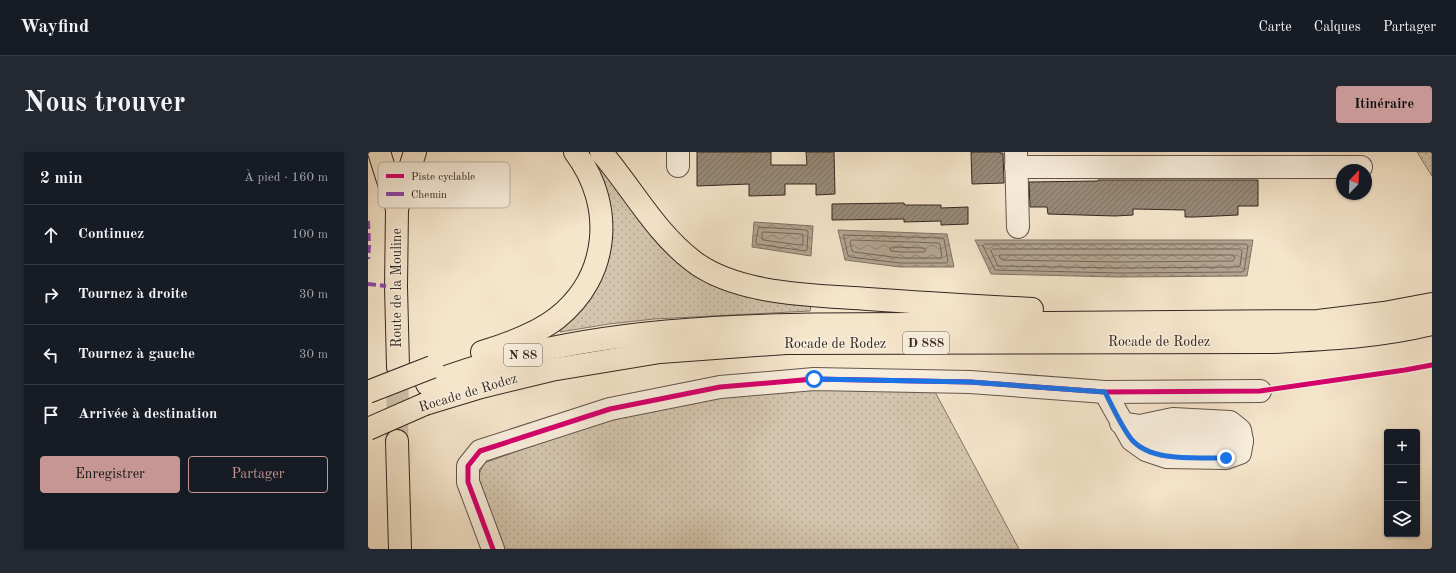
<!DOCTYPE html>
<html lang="fr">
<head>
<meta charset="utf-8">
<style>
	:root { --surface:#171b24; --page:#242831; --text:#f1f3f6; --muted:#9ea1a6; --line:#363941; --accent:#c59692 }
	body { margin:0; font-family:"Old Standard TT",serif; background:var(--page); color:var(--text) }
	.controls { position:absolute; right:12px; bottom:12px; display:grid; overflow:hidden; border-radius:4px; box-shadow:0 1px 3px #0004 }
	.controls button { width:36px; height:36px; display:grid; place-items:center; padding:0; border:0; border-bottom:1px solid var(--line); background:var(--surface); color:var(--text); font:20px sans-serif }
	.compass { position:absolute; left:968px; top:12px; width:36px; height:36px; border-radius:50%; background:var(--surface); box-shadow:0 1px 3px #0004; rotate:23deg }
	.stop { position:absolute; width:12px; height:12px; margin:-9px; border:3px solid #1a73e8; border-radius:50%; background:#fff }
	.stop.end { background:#1a73e8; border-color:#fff; box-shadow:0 1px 4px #0008 }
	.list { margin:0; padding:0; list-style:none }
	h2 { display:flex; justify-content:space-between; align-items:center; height:52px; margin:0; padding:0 16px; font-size:17px }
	h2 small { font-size:13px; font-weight:400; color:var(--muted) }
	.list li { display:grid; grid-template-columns:26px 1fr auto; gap:12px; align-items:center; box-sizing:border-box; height:60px; padding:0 16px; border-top:1px solid var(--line) }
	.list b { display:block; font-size:15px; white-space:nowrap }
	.list em { font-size:13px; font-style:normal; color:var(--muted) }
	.actions { display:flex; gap:8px; padding:12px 16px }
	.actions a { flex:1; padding:9px 0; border:1px solid var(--accent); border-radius:4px; text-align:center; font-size:14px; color:var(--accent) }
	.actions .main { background:var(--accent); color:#111 }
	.icon { flex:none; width:22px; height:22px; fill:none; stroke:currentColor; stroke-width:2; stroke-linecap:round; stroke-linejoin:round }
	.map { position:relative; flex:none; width:1064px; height:397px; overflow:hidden; border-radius:4px }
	header { display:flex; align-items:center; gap:24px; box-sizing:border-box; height:56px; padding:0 20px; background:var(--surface); border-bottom:1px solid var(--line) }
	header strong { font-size:19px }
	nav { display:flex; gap:22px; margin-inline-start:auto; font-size:14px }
	.intro { display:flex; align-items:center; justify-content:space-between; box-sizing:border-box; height:96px; padding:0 24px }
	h1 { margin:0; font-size:28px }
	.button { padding:10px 18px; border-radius:4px; background:var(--accent); color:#111; font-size:14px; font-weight:700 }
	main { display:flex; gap:24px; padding:0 24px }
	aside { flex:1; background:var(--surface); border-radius:4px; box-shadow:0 1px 3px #0004 }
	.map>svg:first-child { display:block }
	.grass { fill:url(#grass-dots); stroke:#847668 }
	.water { fill:url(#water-waves); stroke:#807264 }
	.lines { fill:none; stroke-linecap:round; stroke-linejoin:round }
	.shore { stroke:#736659; stroke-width:1 }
	.building { fill:url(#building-hatch); stroke:#332721 }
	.major-tunnel { stroke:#cebfa9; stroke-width:22; stroke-dasharray:22 11; stroke-linecap:butt }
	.minor-casing { stroke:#64564c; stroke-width:24 }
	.major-casing { stroke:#332721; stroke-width:24 }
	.highway-casing { stroke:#332721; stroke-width:24 }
	.minor { stroke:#f8eedd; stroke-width:22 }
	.major { stroke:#f5e5cb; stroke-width:22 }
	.highway { stroke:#f5e5cb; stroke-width:22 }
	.highway-bridge-casing { stroke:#332721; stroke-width:24; stroke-linecap:butt }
	.highway-bridge { stroke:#f5e5cb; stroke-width:22 }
	.quiet { stroke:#8e44ad; stroke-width:4; stroke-dasharray:8 4; stroke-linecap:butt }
	.cycleway-casing { stroke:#f8eedd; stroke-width:8 }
	.cycleway { stroke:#d6006c; stroke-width:5 }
	.route { stroke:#1a73e8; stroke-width:5 }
	.labels { text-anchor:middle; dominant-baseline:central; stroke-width:3; stroke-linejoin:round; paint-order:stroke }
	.shield { fill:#f8eedd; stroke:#6e6359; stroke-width:1 }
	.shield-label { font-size:13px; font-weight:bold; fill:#332721 }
	.street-label { font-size:14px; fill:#332721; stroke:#f8eedd }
	.key { fill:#f8eedd; stroke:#bdb2a5; stroke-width:1 }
	.key-label { font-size:11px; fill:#332721 }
</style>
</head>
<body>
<header>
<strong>Wayfind</strong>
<nav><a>Carte</a><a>Calques</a><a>Partager</a></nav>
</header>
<div class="intro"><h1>Nous trouver</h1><a class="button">Itinéraire</a></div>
<main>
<aside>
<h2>2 min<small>À pied · 160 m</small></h2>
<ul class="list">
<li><svg class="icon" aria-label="ahead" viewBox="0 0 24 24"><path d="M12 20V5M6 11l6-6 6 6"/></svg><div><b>Continuez</b></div><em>100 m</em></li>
<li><svg class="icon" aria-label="right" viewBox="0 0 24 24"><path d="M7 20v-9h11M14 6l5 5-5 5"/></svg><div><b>Tournez à droite</b></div><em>30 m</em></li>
<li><svg class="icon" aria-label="left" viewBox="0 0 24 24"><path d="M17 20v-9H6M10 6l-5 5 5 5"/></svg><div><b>Tournez à gauche</b></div><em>30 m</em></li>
<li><svg class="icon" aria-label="arrive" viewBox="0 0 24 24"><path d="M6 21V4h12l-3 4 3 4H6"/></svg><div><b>Arrivée à destination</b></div></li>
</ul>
<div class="actions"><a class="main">Enregistrer</a><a>Partager</a></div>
</aside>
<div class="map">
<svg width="1064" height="397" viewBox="0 0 1064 397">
	<defs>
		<pattern id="grass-dots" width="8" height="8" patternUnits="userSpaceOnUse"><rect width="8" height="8" fill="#d4c5ae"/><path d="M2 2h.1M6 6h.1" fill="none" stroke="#b6a995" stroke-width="1.8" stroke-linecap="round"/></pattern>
		<pattern id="water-waves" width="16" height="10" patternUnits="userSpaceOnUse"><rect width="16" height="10" fill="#b3a491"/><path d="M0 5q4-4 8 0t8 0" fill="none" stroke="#928676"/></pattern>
		<pattern id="building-hatch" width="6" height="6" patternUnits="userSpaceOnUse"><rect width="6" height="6" fill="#988a79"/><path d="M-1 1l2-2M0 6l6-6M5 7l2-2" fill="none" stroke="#7d7163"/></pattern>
	</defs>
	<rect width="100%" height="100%" fill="#f5e5cb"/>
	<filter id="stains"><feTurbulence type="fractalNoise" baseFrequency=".005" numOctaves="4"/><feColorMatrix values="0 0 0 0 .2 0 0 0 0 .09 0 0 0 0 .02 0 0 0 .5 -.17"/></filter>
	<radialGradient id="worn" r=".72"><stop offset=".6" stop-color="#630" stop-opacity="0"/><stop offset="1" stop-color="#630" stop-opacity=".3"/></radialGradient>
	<g class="grass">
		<polygon points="1049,0 1064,0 1064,24"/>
		<polygon points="231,12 290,88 441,150 443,154 442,159 286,167 241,172 192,180 193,176 229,132 228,13"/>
		<polygon points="435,235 566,238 651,397 136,397 110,325 116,311 238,268 335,247"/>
	</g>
	<g class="water">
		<polygon points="386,70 445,74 443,104 384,95"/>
		<polygon points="470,78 579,82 586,115 532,115 477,108"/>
		<polygon points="607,88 885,88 879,124 751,125 623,122"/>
	</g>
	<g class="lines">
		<g class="shore">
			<polygon points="391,75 439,78 440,80 439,98 437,99 389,92 388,90"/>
			<polygon points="396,80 434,82 435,84 435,92 432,93 395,88 394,86 394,81"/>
			<polygon points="476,83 574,86 576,87 580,110 578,111 532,111 482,105 480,103"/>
			<polygon points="484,88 570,91 572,92 574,105 572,106 532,106 486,100 484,99 482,90"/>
			<polygon points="617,92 878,92 880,94 876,119 874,120 751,121 627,118 615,94"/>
			<polygon points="524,95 556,96 558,98 556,100 533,100 523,99 522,97"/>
			<polygon points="625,97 872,97 874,99 872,114 870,115 751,116 630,114 623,99"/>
			<polygon points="632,103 865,103 867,105 865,109 751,110 634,108 632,106"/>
		</g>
	</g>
	<g class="building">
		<polygon points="329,0 403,0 403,13 439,13 438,0 466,0 467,42 448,43 448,32 417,32 417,43 381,44 381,32 329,34"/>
		<polygon points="603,0 632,0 632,1 635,1 636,31 604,32"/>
		<polygon points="730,28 890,28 890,54 870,54 870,63 827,65 817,65 817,58 765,57 765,63 747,64 680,62 679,55 662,55 661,30 730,29"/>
		<polygon points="536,51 537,53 573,53 573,56 600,55 600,72 573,73 573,69 536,70 536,67 464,68 464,52"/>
	</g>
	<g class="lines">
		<polyline class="major-tunnel" points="29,289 30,215"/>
		<defs>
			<g id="minor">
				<polyline points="310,0 310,14"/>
				<polyline points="648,1 650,75"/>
				<polyline points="648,15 993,15"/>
				<polyline points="737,240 764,288 778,298 799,305 858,306 872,301 874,289 872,278 862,270 805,267 772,274 753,271"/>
				<polyline points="770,288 874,289"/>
				<polyline points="125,397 100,330 100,314 112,299 242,257 352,235 446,227 602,230 737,240 892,239"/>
			</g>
			<g id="major">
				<polyline points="11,0 29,57"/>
				<polyline points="30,215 28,135 29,57 47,0"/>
				<polyline points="29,289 32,397"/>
			</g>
			<g id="highway">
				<path d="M 233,0 C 264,36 287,80 325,109 C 369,143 446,143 500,147 C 555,151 609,154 664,157"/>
				<path d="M 114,200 C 137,193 170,181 189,166 C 242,124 247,53 207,0"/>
				<path d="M 59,232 C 215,171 388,172 553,172 C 685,171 817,171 950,169 L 1016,161 L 1064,152"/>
				<path d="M 57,252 L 113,235 L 183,218 L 292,200 L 418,191 L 906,190 C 959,187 1012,185 1064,172"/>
			</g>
		</defs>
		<use href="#minor" class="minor-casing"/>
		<use href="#major" class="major-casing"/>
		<use href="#highway" class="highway-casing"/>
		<use href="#minor" class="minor"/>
		<use href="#major" class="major"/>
		<use href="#highway" class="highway"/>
		<defs>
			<g id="highway-bridge">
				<polyline points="0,240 64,215"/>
				<polyline points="0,277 57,252"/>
			</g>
		</defs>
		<use href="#highway-bridge" class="highway-bridge-casing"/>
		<use href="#highway-bridge" class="highway-bridge"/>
		<g class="quiet">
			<polyline points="0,69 1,94 0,107"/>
			<polyline points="0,132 18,134"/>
		</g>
		<defs>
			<polyline id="cycleway" points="125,397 100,330 100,314 112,299 242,257 352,235 446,227 602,230 737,240 892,239 1037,218 1064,213"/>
		</defs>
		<use href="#cycleway" class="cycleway-casing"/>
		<use href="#cycleway" class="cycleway"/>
	</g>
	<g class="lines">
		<path class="route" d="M 446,227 L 602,230 L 737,240 C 744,254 754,276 764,288 C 785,311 830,305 858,306"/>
	</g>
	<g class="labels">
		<g class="shield">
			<rect x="535" y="180" width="46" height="22" rx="3"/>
			<rect x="136" y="192" width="38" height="22" rx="3"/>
		</g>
		<g class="shield-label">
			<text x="558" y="191">D 888</text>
			<text x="155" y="203">N 88</text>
		</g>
		<g class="street-label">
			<text transform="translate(29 136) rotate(-90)">Route de la Mouline</text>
			<text x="791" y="190">Rocade de Rodez</text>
			<text x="467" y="192">Rocade de Rodez</text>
			<text transform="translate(100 241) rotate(-17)">Rocade de Rodez</text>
		</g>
	</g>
	<rect x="10" y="10" width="132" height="46" rx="6" class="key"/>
	<rect x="18" y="22" width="18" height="4" fill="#d6006c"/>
	<rect x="18" y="40" width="18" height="4" fill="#8e44ad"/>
	<g class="key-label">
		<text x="43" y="28">Piste cyclable</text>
		<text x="43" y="46">Chemin</text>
	</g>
	<rect width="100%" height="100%" filter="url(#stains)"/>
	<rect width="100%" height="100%" fill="url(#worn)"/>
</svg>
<div class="controls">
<button>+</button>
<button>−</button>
<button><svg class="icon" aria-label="layers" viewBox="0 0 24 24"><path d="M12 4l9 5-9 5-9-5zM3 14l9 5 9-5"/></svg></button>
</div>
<svg class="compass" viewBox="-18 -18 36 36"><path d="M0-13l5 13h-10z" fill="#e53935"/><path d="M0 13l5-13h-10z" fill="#9ea1a6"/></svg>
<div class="stop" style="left:446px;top:227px"></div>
<div class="stop end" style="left:858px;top:306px"></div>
</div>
</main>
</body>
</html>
